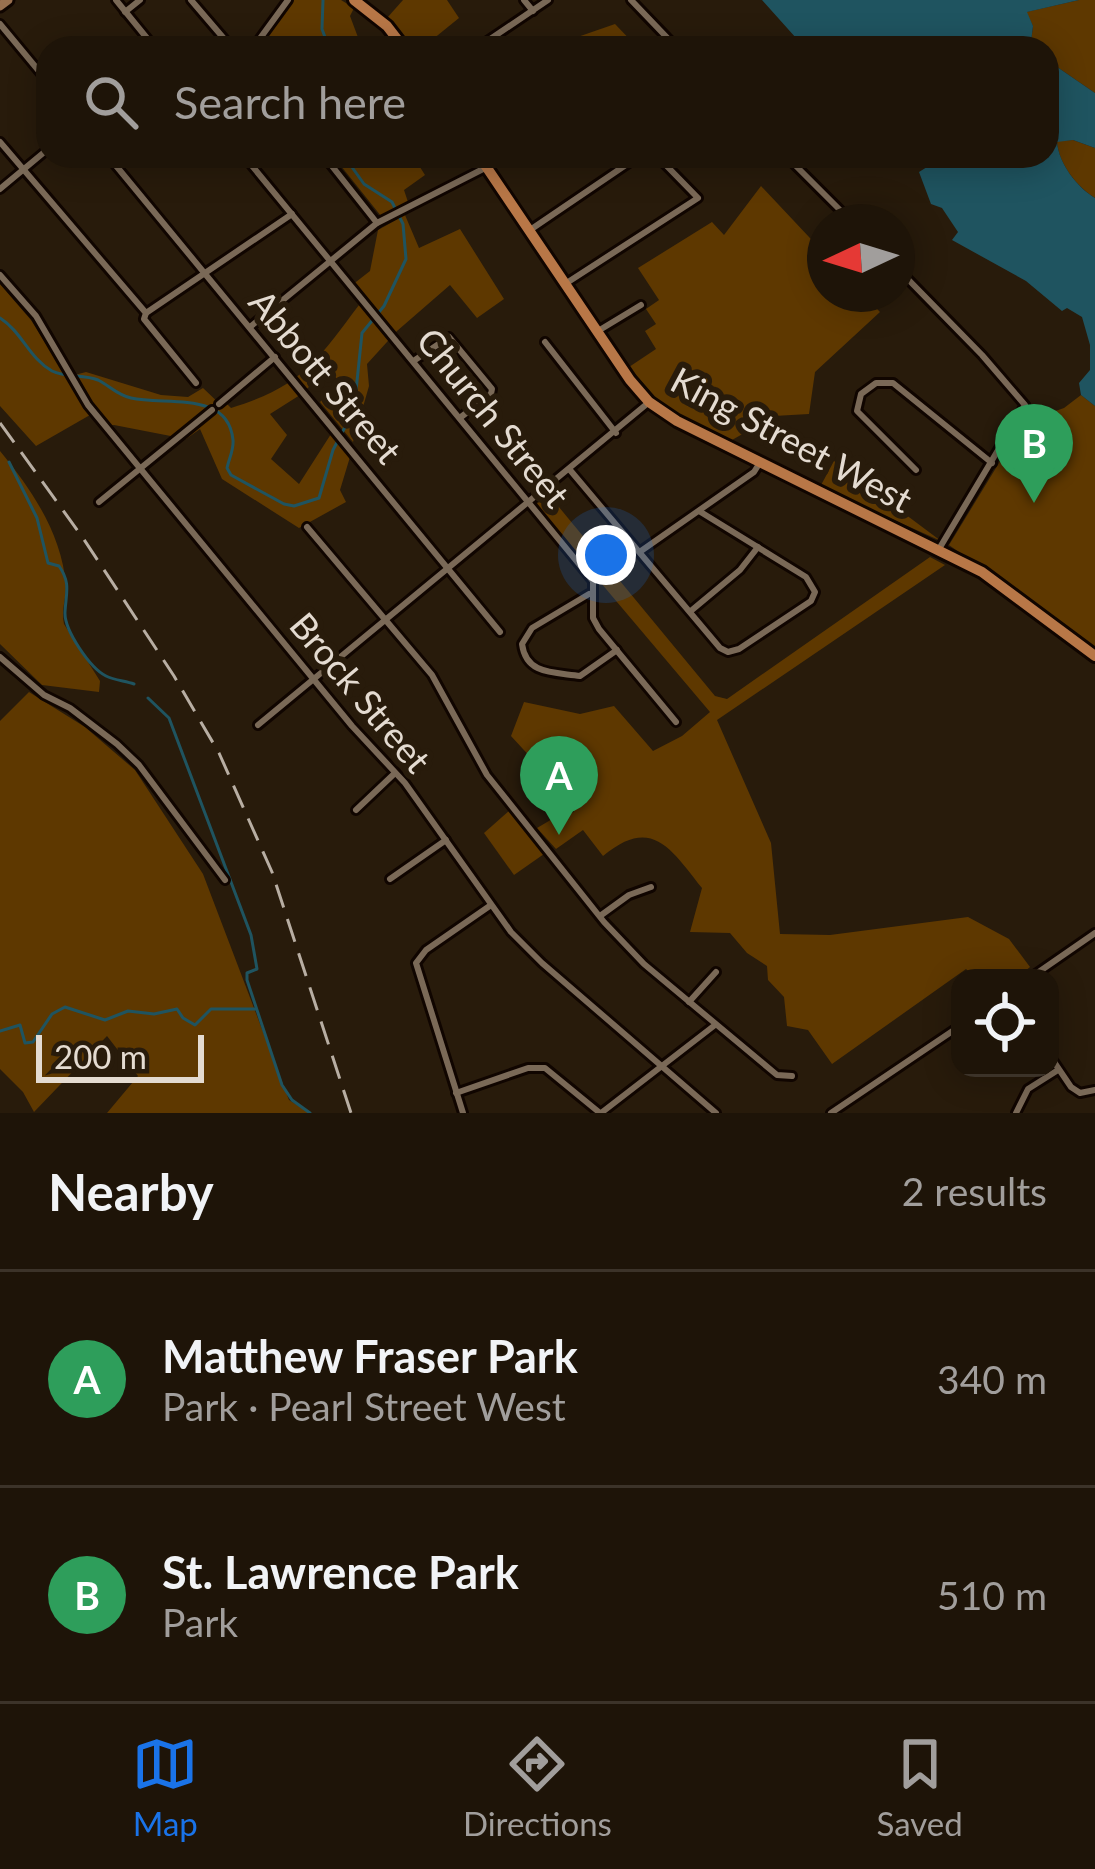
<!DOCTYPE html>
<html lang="en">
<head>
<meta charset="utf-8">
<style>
	:root { --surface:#1e1408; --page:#261d12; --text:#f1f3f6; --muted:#a19e9c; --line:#3c3329; --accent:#1a73e8 }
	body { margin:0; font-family:Lato,sans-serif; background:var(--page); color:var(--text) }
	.controls { position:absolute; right:36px; bottom:36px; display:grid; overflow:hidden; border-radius:24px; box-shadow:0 6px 30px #0003 }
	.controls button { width:108px; height:108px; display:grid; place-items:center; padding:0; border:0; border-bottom:3px solid var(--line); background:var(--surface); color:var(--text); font:60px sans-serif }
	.compass { position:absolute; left:807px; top:204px; width:108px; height:108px; border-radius:50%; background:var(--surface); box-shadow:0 6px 30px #0003; rotate:266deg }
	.scale { position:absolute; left:36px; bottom:30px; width:168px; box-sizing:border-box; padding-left:12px; border:6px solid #e4dbd1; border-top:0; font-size:33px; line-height:42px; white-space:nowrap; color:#e4dbd1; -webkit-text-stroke:9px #281b0b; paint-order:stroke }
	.you { position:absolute; left:606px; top:555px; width:42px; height:42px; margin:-30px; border:9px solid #fff; border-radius:50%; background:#1a73e8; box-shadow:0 0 0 18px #1a73e833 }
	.badge { display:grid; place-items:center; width:78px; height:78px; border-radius:50%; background:var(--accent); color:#fff; font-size:39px; font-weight:700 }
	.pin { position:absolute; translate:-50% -99px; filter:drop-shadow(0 3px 6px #0008) }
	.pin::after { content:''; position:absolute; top:63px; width:42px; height:36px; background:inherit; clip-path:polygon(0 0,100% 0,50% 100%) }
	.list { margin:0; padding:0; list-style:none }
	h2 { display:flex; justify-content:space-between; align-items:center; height:156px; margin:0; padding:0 48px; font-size:51px }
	h2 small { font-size:39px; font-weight:400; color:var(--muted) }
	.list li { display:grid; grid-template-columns:78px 1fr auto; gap:36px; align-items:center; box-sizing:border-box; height:216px; padding:0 48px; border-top:3px solid var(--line) }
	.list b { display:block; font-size:45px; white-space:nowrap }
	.list p { margin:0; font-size:39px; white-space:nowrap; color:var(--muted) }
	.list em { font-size:39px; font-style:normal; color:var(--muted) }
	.icon { flex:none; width:66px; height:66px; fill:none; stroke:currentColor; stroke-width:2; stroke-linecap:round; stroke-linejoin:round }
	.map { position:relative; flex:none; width:1095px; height:1113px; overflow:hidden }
	.search { position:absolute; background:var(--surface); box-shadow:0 6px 30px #0003; left:36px; right:36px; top:36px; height:132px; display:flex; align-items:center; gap:30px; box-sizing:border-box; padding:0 42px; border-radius:36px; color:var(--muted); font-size:45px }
	.sheet { height:588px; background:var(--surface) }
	nav { display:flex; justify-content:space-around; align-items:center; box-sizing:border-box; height:168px; border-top:3px solid var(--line); background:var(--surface); font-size:33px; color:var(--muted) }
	nav a { display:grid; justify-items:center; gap:6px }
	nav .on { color:var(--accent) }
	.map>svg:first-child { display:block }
	.green { fill:#5e3800 }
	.water { fill:#1f5460 }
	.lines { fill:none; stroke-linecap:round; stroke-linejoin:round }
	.stream { stroke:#1f5460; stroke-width:3 }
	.street-casing { stroke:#100500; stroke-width:12 }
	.secondary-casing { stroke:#100500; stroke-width:15 }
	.primary-casing { stroke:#100500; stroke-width:16 }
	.street { stroke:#7a6957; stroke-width:6 }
	.secondary { stroke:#99704f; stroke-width:9 }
	.primary { stroke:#b87747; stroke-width:10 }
	.rail { stroke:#b8aea3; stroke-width:3; stroke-dasharray:24 12; stroke-linecap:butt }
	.labels { text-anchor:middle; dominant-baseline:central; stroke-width:12; stroke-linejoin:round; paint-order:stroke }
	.street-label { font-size:36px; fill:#e4dbd1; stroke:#281b0b }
</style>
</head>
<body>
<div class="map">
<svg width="1095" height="1113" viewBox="0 0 1095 1113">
	<rect width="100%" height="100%" fill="#281b0b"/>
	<g class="green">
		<polygon points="289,0 341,0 354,8 350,16 362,48 256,48"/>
		<polygon points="403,0 447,0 459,18 422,48 412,48 387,18"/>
		<polygon points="1079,0 1095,0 1095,93 1047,60 1047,48 1037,48 1031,42 1033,26 1026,12"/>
		<polygon points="615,24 638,48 560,48 566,41"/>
		<path d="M 1073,140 L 1095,148 L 1095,198 C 1077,187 1058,163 1057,141 Z"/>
		<polygon points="333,156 413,156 425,175 404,190 408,202 381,216"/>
		<polygon points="761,186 825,254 825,294 863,294 880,312 815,372 809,414 774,416 732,440 664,407 629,367 656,349 645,331 656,324 646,309 659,300 638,268 712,222 724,235"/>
		<path d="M 405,215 L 419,248 L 460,229 L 504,299 L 477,318 L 450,285 L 397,331 L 367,364 L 369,386 L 353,442 L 320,402 L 340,383 L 329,369 L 300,395 L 270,414 L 287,435 L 271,459 L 299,484 L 331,434 L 350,457 L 340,490 L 346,502 L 299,528 L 222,479 L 200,429 L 186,439 L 114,425 L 100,427 L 90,415 L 36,446 L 0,406 L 0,284 L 31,320 L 67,377 L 86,372 L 161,395 L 188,397 L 203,388 L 223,407 L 227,404 L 231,408 C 302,386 316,362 359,305 L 347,289 L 370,271 L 378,230 Z"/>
		<polygon points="1081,395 1095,406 1095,649 949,545 1024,422 1064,408"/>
		<path d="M 0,451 C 32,490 62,534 66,586 C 66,600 61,610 64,624 L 100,681 L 99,692 L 42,685 L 0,644 Z"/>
		<polygon points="834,461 941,541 820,487"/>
		<path d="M 549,495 L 715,696 L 727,699 L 930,557 L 945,565 L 717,720 L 771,843 L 780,934 L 830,935 L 968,917 L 1009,939 L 1030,967 L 1017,978 L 976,978 L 966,969 L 832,1064 L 808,1030 L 787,1026 L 784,997 L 768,980 L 767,966 L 747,953 L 730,933 L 690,932 L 702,888 C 671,849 652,815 603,856 L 583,830 L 556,849 L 537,828 L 559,815 L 574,812 L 569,799 L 511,736 L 524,702 L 580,714 L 614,706 L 653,751 L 682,736 L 710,712 L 535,505 Z"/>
		<polygon points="29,692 85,727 135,770 203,874 289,1100 310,1113 107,1113 138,1076 107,1036 34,1112 23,1092 0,1069 0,721"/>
		<polygon points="510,810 544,854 514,875 484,833"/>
	</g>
	<g class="water">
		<polygon points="762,0 1079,0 1027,12 1033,26 1031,42 1037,48 805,48"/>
		<path d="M 1047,60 L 1095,93 L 1095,148 L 1073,140 L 1057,142 C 1059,164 1077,187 1095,198 L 1095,406 L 1081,395 L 1079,383 L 1090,370 L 1090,345 L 1082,317 L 1067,308 L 1062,311 L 1026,281 L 952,240 L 958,232 L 942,208 L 931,204 L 919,172 L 927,167 L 921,156 L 1047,156 Z"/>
	</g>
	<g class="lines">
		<g class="stream">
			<polyline points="323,0 322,29 329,48"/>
			<path d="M 0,318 C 22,332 29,358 52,371 C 66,378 84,374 98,380 C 110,386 117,395 131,398 C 166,406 228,390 233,440 C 234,450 229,458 227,468 L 231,475 L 284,504 L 294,506 L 319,498 L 333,450 L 354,410 L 362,333 L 384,306 L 406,259 L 403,224 L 392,202 L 364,184 L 344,156"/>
			<path d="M 9,462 L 37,518 L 48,563 L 59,566 C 71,583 66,593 65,612 C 64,630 90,668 106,676 C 114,680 125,681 134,684"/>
			<polyline points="148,698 169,718 251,935 257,969 247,973 247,980 282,1085 292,1100 310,1113"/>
			<polyline points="0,1031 20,1025 25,1043 33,1042 52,1014 65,1007 105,1020 128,1011 154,1014 177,1009 183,1018 195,1025 211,1009 256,1009"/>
		</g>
		<defs>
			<g id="street">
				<polyline points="116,0 155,48"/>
				<polyline points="191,0 232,48"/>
				<polyline points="524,0 533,11"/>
				<polyline points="631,0 677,48"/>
				<polyline points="125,12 140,0"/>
				<polyline points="0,24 48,82"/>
				<polyline points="253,48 288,0"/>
				<polyline points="477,48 548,0"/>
				<polyline points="0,142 146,313 144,319 196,383"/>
				<polyline points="108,156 500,632"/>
				<polyline points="244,156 593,581 593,618 599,629 676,722"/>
				<polyline points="324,156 377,223"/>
				<polyline points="786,156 852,222"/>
				<polyline points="0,189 48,149"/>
				<polyline points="530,230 639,156"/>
				<polyline points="897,268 982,355 1025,405 939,549"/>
				<polyline points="0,275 36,316 88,405 352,726 405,783 511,932 542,963 716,1113"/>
				<polyline points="565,284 698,198 657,156"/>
				<polyline points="146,313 292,214"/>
				<polyline points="250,327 377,223 487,167"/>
				<polyline points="598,331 641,305"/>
				<polyline points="545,342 616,433"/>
				<polyline points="415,360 449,337 492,389 491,394 461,417"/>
				<polyline points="219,404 275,357"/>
				<polyline points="570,470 720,648 728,652 739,649 811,601 815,592 806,577 699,511"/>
				<polyline points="916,470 857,411 861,394 876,383 893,383 992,463"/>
				<polyline points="99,502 212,410"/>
				<polyline points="307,527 432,675 487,775 604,922 644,964 777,1075 792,1076"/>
				<polyline points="641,551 754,472 759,464"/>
				<path d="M 589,594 L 532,628 L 522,644 C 526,675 554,672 580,676 L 617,650"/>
				<polyline points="692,610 740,570 758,547"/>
				<polyline points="0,657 44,695 70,708 117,744 139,765 225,880"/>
				<polyline points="258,725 648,403"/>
				<polyline points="356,810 395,773"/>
				<polyline points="390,879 446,840"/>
				<polyline points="600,916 629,895 651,887"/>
				<polyline points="1030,978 1095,933"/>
				<polyline points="689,1002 716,972"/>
				<polyline points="1050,1056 1071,1087 1080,1093 1095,1090"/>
				<polyline points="456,1093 528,1068 545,1068 600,1113"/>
				<polyline points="463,1113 416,963 426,950 491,905"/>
				<polyline points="601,1113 715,1025"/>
				<polyline points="831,1113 960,1026"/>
				<polyline points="1016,1113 1028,1089 1058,1070"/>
			</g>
			<polyline id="secondary" points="0,6 8,0"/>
			<g id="primary">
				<polyline points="354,0 387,26 404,48"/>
				<polyline points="479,156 630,380 649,402 677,421 982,572 1095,656"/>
			</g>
		</defs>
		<use href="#street" class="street-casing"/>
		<use href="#secondary" class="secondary-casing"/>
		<use href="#primary" class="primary-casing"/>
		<use href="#street" class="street"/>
		<use href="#secondary" class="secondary"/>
		<use href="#primary" class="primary"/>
		<polyline class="rail" points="0,423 83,538 174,676 219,753 272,872 351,1113"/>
	</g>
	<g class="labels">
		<g class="street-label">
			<text transform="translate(326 376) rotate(50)">Abbott Street</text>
			<text transform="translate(494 417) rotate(51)">Church Street</text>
			<text transform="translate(792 439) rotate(28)">King Street West</text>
			<text transform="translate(361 692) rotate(50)">Brock Street</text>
		</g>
	</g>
</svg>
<div class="controls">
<button><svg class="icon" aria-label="locate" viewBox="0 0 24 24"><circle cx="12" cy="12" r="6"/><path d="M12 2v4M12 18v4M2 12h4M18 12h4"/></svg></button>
</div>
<svg class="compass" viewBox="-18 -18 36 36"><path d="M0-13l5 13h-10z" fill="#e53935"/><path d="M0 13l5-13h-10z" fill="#a19e9c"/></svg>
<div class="scale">200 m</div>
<div class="you"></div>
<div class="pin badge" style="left:559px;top:835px;background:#2e9e5b">A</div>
<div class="pin badge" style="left:1034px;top:503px;background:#2e9e5b">B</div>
<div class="search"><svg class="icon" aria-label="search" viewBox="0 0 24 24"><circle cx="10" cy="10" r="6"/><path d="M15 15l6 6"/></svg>Search here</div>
</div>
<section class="sheet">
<h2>Nearby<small>2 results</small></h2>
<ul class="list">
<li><span class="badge" style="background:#2e9e5b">A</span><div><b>Matthew Fraser Park</b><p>Park · Pearl Street West</p></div><em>340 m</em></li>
<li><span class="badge" style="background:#2e9e5b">B</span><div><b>St. Lawrence Park</b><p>Park</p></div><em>510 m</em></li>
</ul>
</section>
<nav>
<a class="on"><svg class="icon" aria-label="map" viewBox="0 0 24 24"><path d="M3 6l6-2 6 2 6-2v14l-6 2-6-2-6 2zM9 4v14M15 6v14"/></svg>Map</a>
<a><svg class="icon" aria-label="directions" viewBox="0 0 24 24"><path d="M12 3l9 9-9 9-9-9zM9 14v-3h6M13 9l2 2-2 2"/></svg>Directions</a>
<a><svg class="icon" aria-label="saved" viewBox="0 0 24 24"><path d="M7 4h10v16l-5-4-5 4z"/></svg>Saved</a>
</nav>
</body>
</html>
